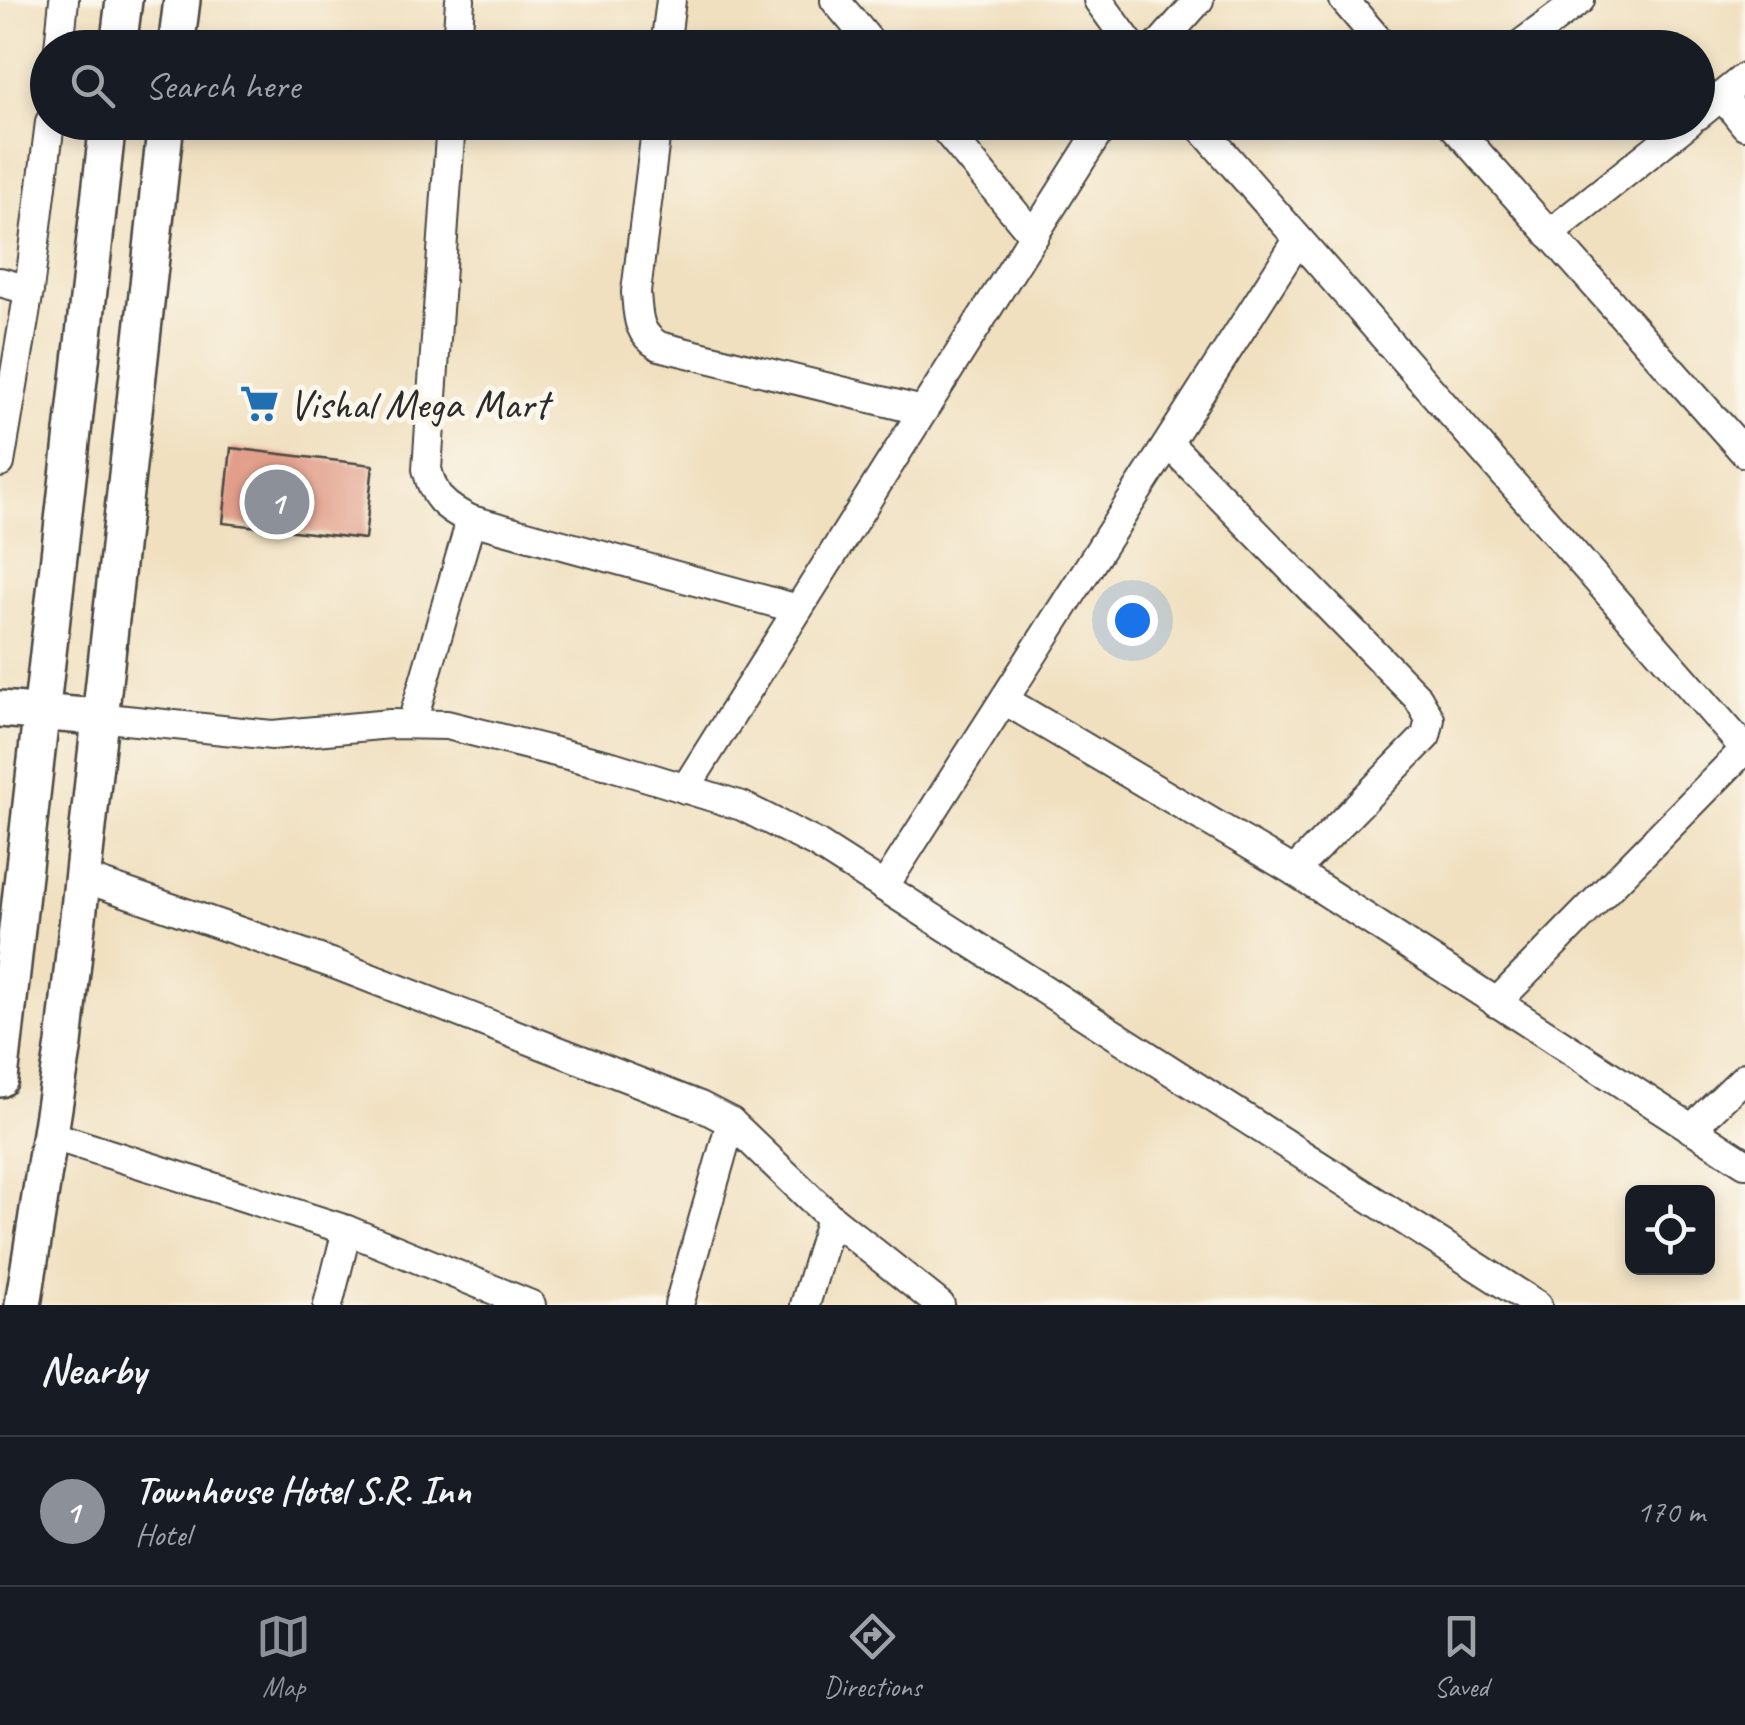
<!DOCTYPE html>
<html lang="en">
<head>
<meta charset="utf-8">
<style>
	:root { --surface:#171b24; --page:#20242c; --text:#f1f3f6; --muted:#9ea1a6; --line:#363941; --accent:#8c9099 }
	body { margin:0; font-family:Caveat,sans-serif; background:var(--page); color:var(--text) }
	.controls { position:absolute; right:30px; bottom:30px; display:grid; overflow:hidden; border-radius:15px; box-shadow:0 5px 15px #0003 }
	.controls button { width:90px; height:90px; display:grid; place-items:center; padding:0; border:0; border-bottom:2px solid var(--line); background:var(--surface); color:var(--text); font:50px sans-serif }
	.you { position:absolute; left:1132px; top:620px; width:35px; height:35px; margin:-25px; border:8px solid #fff; border-radius:50%; background:#1a73e8; box-shadow:0 0 0 15px #1a73e833 }
	.badge { display:grid; place-items:center; width:65px; height:65px; border-radius:50%; background:var(--accent); color:#fff; font-size:32px; font-weight:700 }
	.pin { position:absolute; translate:-50% -50%; border:5px solid #fff; box-shadow:0 2px 10px #0006 }
	.list { margin:0; padding:0; list-style:none }
	h2 { display:flex; justify-content:space-between; align-items:center; height:130px; margin:0; padding:0 40px; font-size:42px }
	h2 small { font-size:32px; font-weight:400; color:var(--muted) }
	.list li { display:grid; grid-template-columns:65px 1fr auto; gap:30px; align-items:center; box-sizing:border-box; height:150px; padding:0 40px; border-top:2px solid var(--line) }
	.list b { display:block; font-size:38px; white-space:nowrap }
	.list p { margin:0; font-size:32px; white-space:nowrap; color:var(--muted) }
	.list em { font-size:32px; font-style:normal; color:var(--muted) }
	.icon { flex:none; width:55px; height:55px; fill:none; stroke:currentColor; stroke-width:2; stroke-linecap:round; stroke-linejoin:round }
	.map { position:relative; flex:none; width:1745px; height:1305px; overflow:hidden }
	.search { position:absolute; background:var(--surface); box-shadow:0 5px 15px #0003; left:30px; right:30px; top:30px; height:110px; display:flex; align-items:center; gap:25px; box-sizing:border-box; padding:0 35px; border-radius:55px; color:var(--muted); font-size:38px }
	.sheet { height:280px; background:var(--surface) }
	nav { display:flex; justify-content:space-around; align-items:center; box-sizing:border-box; height:140px; border-top:2px solid var(--line); background:var(--surface); font-size:28px; color:var(--muted) }
	nav a { display:grid; justify-items:center; gap:5px }
	nav .on { color:var(--accent) }
	.map>svg:first-child { display:block }
	.building { fill:#e29e8a }
	.lines { fill:none; stroke-linecap:round; stroke-linejoin:round }
	.minor-casing { stroke:#494641; stroke-width:32 }
	.tertiary-casing { stroke:#494641; stroke-width:40 }
	.minor { stroke:#fff; stroke-width:28 }
	.tertiary { stroke:#fff; stroke-width:35 }
	.labels { text-anchor:middle; dominant-baseline:central; stroke-width:10; stroke-linejoin:round; paint-order:stroke }
	.poi-label { font-size:42px; fill:#2b2b2b; stroke:#fbf7ec; text-anchor:start }
</style>
</head>
<body>
<div class="map">
<svg width="1745" height="1305" viewBox="0 0 1745 1305">
	<rect width="100%" height="100%" fill="#fbf7ec"/>
	<filter id="ink" filterUnits="userSpaceOnUse"><feTurbulence type="fractalNoise" baseFrequency=".01" numOctaves="2"/><feDisplacementMap in="SourceGraphic" scale="20" xChannelSelector="R" yChannelSelector="G"/><feConvolveMatrix kernelMatrix="1 2 1 2 8 2 1 2 1" color-interpolation-filters="sRGB"/></filter>
	<filter id="wash" filterUnits="userSpaceOnUse"><feTurbulence type="fractalNoise" baseFrequency=".0048" numOctaves="4" result="noise"/><feDisplacementMap in="SourceGraphic" scale="40" xChannelSelector="R" yChannelSelector="G"/><feGaussianBlur stdDeviation="2.25" result="paint"/><feColorMatrix in="noise" values="0 0 0 0 0 0 0 0 0 0 0 0 0 0 0 0 0 1.4 0 .05"/><feComposite in="paint" operator="in"/></filter>
	<g filter="url(#wash)">
		<rect width="100%" height="100%" fill="#f0e0c0"/>
		<g id="blocks">
			<polygon class="building" points="231,448 373,465 365,539 223,523"/>
		</g>
	</g>
	<g filter="url(#ink)">
		<use href="#blocks" fill-opacity="0" stroke="#494641" stroke-width="2.5"/>
		<g class="lines">
			<defs>
				<g id="minor">
					<polyline points="835,0 875,48"/>
					<polyline points="1098,0 1133,48"/>
					<polyline points="1344,0 1385,48"/>
					<polyline points="59,48 64,0"/>
					<polyline points="457,48 460,0"/>
					<polyline points="665,48 671,0"/>
					<polyline points="1156,48 1199,0"/>
					<polyline points="1516,48 1580,0"/>
					<polyline points="1722,96 1745,125"/>
					<polyline points="1698,115 1745,77"/>
					<path d="M 451,122 L 427,469 C 434,498 444,507 471,520 L 798,609"/>
					<path d="M 657,122 L 636,292 C 638,316 637,333 659,346 L 923,411"/>
					<polyline points="939,122 1034,236"/>
					<polyline points="1196,122 1745,749"/>
					<polyline points="1450,122 1745,453"/>
					<polyline points="1549,234 1689,122"/>
					<polyline points="0,282 29,290"/>
					<polyline points="1170,445 1418,698 1430,719 1426,736 1294,871"/>
					<polyline points="0,463 29,290 50,122"/>
					<polyline points="1006,701 1294,871 1745,1163"/>
					<polyline points="97,717 272,735 390,724 447,725 612,766 742,806 817,844 1537,1305"/>
					<polyline points="412,723 471,520"/>
					<polyline points="685,789 1105,122"/>
					<polyline points="81,877 334,964 700,1106 731,1122 831,1218 940,1305"/>
					<polyline points="884,887 1298,240"/>
					<polyline points="1496,1003 1745,749"/>
					<polyline points="1691,1129 1745,1077"/>
					<polyline points="50,1135 347,1230 328,1305"/>
					<polyline points="347,1230 531,1305"/>
					<polyline points="679,1305 731,1122"/>
					<polyline points="805,1305 831,1218"/>
				</g>
				<g id="tertiary">
					<polyline points="118,48 124,0"/>
					<polyline points="176,48 182,0"/>
					<polyline points="0,709 97,717"/>
					<polyline points="0,1079 108,122"/>
					<polyline points="23,1305 64,1044 166,122"/>
				</g>
			</defs>
			<use href="#minor" class="minor-casing"/>
			<use href="#tertiary" class="tertiary-casing"/>
			<use href="#minor" class="minor"/>
			<use href="#tertiary" class="tertiary"/>
		</g>
	</g>
	<defs>
		<symbol id="supermarket-bare" viewBox="-9 -9 18 18"><path d="M-6-5.5h2.5l.6 2H6L4.5 2H-2.5L-4.4-4H-6ZM-1.5 3.2a1.3 1.3 0 1 0 .1 0ZM3 3.2a1.3 1.3 0 1 0 .1 0Z" fill="#1f6fb2" stroke="#fbf7ec" stroke-width="2.5" paint-order="stroke"/></symbol>
	</defs>
	<g fill-rule="evenodd">
		<use href="#supermarket-bare" x="232" y="376" width="55" height="55"/>
	</g>
	<g class="labels">
		<g class="poi-label">
			<text x="289" y="404">Vishal Mega Mart</text>
		</g>
	</g>
</svg>
<div class="controls">
<button><svg class="icon" aria-label="locate" viewBox="0 0 24 24"><circle cx="12" cy="12" r="6"/><path d="M12 2v4M12 18v4M2 12h4M18 12h4"/></svg></button>
</div>
<div class="you"></div>
<div class="pin badge" style="left:277px;top:502px">1</div>
<div class="search"><svg class="icon" aria-label="search" viewBox="0 0 24 24"><circle cx="10" cy="10" r="6"/><path d="M15 15l6 6"/></svg>Search here</div>
</div>
<section class="sheet">
<h2>Nearby<small></small></h2>
<ul class="list">
<li><span class="badge">1</span><div><b>Townhouse Hotel S.R. Inn</b><p>Hotel</p></div><em>170 m</em></li>
</ul>
</section>
<nav>
<a class="on"><svg class="icon" aria-label="map" viewBox="0 0 24 24"><path d="M3 6l6-2 6 2 6-2v14l-6 2-6-2-6 2zM9 4v14M15 6v14"/></svg>Map</a>
<a><svg class="icon" aria-label="directions" viewBox="0 0 24 24"><path d="M12 3l9 9-9 9-9-9zM9 14v-3h6M13 9l2 2-2 2"/></svg>Directions</a>
<a><svg class="icon" aria-label="saved" viewBox="0 0 24 24"><path d="M7 4h10v16l-5-4-5 4z"/></svg>Saved</a>
</nav>
</body>
</html>
